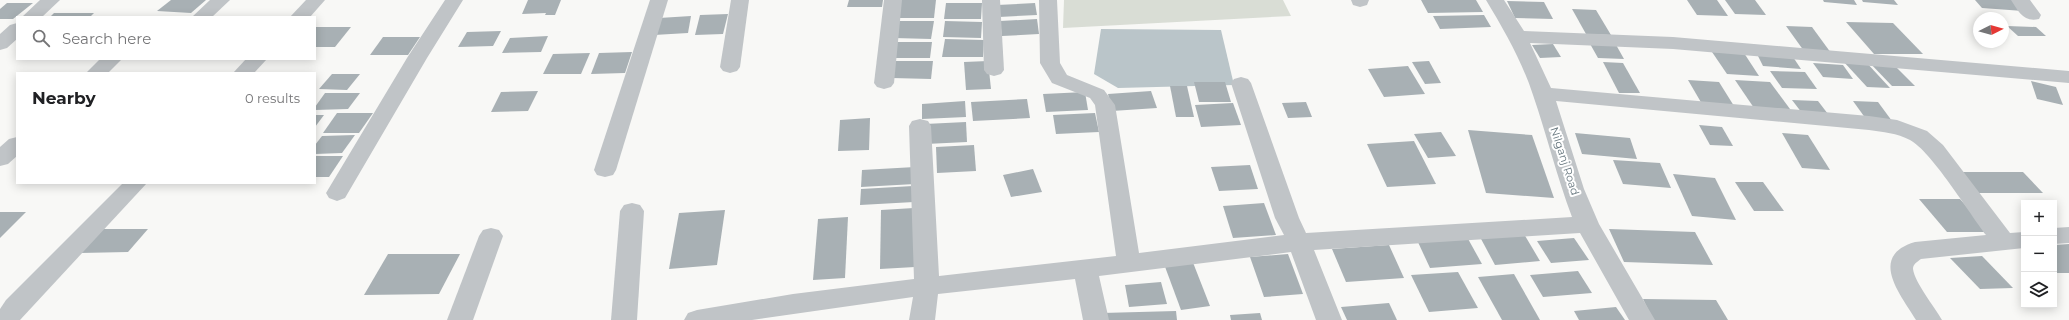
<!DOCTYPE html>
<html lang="en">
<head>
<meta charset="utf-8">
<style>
	:root { --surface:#fff; --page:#f2f2f2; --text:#202124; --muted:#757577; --line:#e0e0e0 }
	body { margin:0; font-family:Montserrat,sans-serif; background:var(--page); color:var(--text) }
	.controls { position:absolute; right:12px; bottom:12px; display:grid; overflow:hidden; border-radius:0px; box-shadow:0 2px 10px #0003 }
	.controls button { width:36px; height:36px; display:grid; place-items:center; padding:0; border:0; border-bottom:1px solid var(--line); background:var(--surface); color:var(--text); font:20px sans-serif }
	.compass { position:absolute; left:1973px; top:12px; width:36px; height:36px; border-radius:50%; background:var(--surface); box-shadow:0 2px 10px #0003; rotate:84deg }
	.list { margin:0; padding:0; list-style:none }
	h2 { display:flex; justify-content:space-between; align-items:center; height:52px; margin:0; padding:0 16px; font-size:17px }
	h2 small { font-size:13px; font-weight:400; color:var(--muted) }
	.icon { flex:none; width:22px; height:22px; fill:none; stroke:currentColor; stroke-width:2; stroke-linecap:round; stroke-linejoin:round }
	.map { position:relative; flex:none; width:2069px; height:320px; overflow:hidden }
	.search { position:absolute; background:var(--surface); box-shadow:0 2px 10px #0003; left:16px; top:16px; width:300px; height:44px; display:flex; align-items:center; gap:10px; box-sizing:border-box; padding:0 14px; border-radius:0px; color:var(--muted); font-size:15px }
	.panel { position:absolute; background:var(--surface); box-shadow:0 2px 10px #0003; left:16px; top:72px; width:300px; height:112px; border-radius:0px }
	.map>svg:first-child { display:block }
	.green { fill:#d9ddd5 }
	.water { fill:#bac5c9 }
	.building { fill:#a8b0b4 }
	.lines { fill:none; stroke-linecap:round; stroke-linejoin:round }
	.minor { fill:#c0c4c7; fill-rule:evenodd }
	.labels { text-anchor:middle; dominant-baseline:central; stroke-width:4; stroke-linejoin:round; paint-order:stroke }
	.street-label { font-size:11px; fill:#66767e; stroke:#fff }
</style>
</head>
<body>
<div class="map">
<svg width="2069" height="320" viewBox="0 0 2069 320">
	<rect width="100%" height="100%" fill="#f8f8f6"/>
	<polygon class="green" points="1064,0 1283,0 1291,16 1063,28"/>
	<polygon class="water" points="1101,29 1221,30 1234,85 1118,88 1094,74"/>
	<g class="building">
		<polygon points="171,0 206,0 191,13 157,11"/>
		<polygon points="528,0 561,0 555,15 545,15 546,13 522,14"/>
		<polygon points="849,0 883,0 882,7 847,7"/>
		<polygon points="901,0 936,0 934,18 898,18"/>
		<polygon points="1421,0 1476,0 1483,12 1428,13"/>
		<polygon points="1687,0 1717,0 1728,16 1697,15"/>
		<polygon points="1725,0 1755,0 1766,15 1735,14"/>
		<polygon points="1823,0 1854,0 1857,5 1824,2"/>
		<polygon points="1862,0 1894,0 1898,5 1863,2"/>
		<polygon points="1975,0 2013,0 2023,11 1982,8"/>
		<polygon points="1507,1 1544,2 1553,19 1515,18"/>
		<polygon points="7,3 33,3 13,19 0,19 0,9"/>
		<polygon points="946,3 982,3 981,19 944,19"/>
		<polygon points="1035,3 1037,15 999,17 997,5"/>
		<polygon points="1572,9 1596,10 1611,35 1586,34"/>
		<polygon points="54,13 94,13 90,17 50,17"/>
		<polygon points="728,14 723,34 695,35 700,15"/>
		<polygon points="1484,15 1491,27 1440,29 1433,16"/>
		<polygon points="691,16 688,33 654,35 659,18"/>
		<polygon points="1037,19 1039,34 1002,36 1000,21"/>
		<polygon points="898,21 934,21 931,39 894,38"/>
		<polygon points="945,21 982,22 981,38 943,37"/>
		<polygon points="1846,22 1893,23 1923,54 1874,54"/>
		<polygon points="1786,26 1812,27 1831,53 1804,51"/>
		<polygon points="2007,26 2036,27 2046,36 2018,36"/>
		<polygon points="315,27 351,27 335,47 315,47"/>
		<polygon points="501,31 493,46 458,47 467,32"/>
		<polygon points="548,36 541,52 502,53 510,38"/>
		<polygon points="383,37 420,37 408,55 370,55"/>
		<polygon points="945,39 984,40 983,57 942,57"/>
		<polygon points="894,42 932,42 930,58 892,58"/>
		<polygon points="1589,42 1615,43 1624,59 1598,58"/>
		<polygon points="1553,44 1561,57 1540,58 1532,45"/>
		<polygon points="632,52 625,73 591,74 599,53"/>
		<polygon points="1712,52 1744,53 1759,76 1727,74"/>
		<polygon points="590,53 581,74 543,74 553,54"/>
		<polygon points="1757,54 1793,57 1801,69 1763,66"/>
		<polygon points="895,61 933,61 931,79 892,78"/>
		<polygon points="988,61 991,89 966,90 964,62"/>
		<polygon points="1429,61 1441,83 1425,84 1412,62"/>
		<polygon points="1843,61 1865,61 1890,88 1867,87"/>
		<polygon points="1603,62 1623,63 1640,93 1619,93"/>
		<polygon points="1869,62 1891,62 1915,86 1892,86"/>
		<polygon points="1813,63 1843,65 1853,79 1823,77"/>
		<polygon points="1408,66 1425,94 1384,97 1368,69"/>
		<polygon points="1770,71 1805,72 1817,89 1782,88"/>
		<polygon points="332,74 360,74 347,90 319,89"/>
		<polygon points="1688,80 1719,82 1734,106 1702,104"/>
		<polygon points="1735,80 1770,82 1790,109 1754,108"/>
		<polygon points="2031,81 2056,87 2063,105 2037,99"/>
		<polygon points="1194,82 1225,82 1231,102 1199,102"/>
		<polygon points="1170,86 1187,86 1194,117 1176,117"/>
		<polygon points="538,91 528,111 491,112 501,92"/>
		<polygon points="1151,91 1157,108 1112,111 1108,94"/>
		<polygon points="1085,92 1088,110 1046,112 1043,94"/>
		<polygon points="325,93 360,93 348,109 315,110 315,107"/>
		<polygon points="1027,99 1030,118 973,121 971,102"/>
		<polygon points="1792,100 1818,101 1828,114 1802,113"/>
		<polygon points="965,101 966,117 922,119 922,104"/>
		<polygon points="1853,101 1878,102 1892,121 1866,119"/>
		<polygon points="1306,102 1312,117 1288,118 1282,103"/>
		<polygon points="1233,103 1241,125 1201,127 1195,105"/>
		<polygon points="337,113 373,113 359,133 323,133"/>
		<polygon points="1095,113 1099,132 1056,134 1053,115"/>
		<polygon points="315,115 324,115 315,127"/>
		<polygon points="870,118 869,150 838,151 840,120"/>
		<polygon points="966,122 967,142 926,144 925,124"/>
		<polygon points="1699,125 1722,127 1733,146 1710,145"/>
		<polygon points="1468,130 1532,135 1554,198 1486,193"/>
		<polygon points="1441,132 1456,156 1428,158 1414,134"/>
		<polygon points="1575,133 1630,138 1637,159 1582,154"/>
		<polygon points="1782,133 1808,135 1830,170 1802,168"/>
		<polygon points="355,135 342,153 315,154 315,145 322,136"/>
		<polygon points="1414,141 1436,184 1387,187 1367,144"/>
		<polygon points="974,145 976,171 937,173 936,147"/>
		<polygon points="315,156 343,156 329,177 315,177"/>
		<polygon points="1613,160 1660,163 1671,188 1623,184"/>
		<polygon points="1250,165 1258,189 1219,191 1211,167"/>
		<polygon points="915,167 915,184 861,187 862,170"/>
		<polygon points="1033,169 1042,192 1011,197 1003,175"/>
		<polygon points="1954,172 2023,172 2043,193 1973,193"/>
		<polygon points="1673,174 1715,178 1736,220 1692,216"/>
		<polygon points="1735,182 1763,182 1784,211 1754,211"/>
		<polygon points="913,186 914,202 860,205 861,189"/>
		<polygon points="1919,199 1960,199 1989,232 1947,232"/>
		<polygon points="1264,203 1276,235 1233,238 1223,206"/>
		<polygon points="914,208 915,267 880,269 881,210"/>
		<polygon points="725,210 717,265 669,269 679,213"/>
		<polygon points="0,212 26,212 0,238"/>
		<polygon points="848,217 845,278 813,280 818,219"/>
		<polygon points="100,229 148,229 128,252 80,253"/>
		<polygon points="1609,229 1695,232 1713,265 1624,262"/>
		<polygon points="1524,234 1540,261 1495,265 1480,237"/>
		<polygon points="1467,237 1482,264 1430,268 1417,240"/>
		<polygon points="1574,238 1589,260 1551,263 1537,241"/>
		<polygon points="2069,244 2069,273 2054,273 2054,245"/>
		<polygon points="1389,245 1404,278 1346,282 1332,249"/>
		<polygon points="388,254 460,254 439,294 364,295"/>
		<polygon points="1288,254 1303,294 1264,297 1250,257"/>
		<polygon points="1982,256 2013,288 1980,289 1950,258"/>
		<polygon points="1192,260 1210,306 1181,310 1164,264"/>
		<polygon points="1578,271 1592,293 1543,297 1530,275"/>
		<polygon points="1458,272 1478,308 1429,312 1411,275"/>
		<polygon points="1514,274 1540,320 1502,320 1478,277"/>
		<polygon points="1161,282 1167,304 1129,307 1125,285"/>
		<polygon points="1643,299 1716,300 1728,320 1653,320"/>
		<polygon points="1389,303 1397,320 1347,320 1341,307"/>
		<polygon points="1616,307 1625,320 1579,320 1574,311"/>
		<polygon points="1176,311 1177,320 1103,320 1102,313"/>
		<polygon points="1260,313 1262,320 1231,320 1230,315"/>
	</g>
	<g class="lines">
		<g class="minor">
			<polygon points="40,0 60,0 42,17 22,17"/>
			<polygon points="210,0 230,0 212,17 192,17"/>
			<polygon points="306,0 325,0 310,17 290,17"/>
			<polygon points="445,0 463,0 427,58 345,198 337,201 329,198 326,193 407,58"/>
			<polygon points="650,0 668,0 616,170 613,175 605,177 597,175 594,170"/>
			<polygon points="731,0 749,0 740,67 737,71 730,73 723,71 720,67"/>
			<polygon points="884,0 902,0 894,83 891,87 884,89 877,87 874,83"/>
			<polygon points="982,0 1000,0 1004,70 1001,74 994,76 987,74 984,70"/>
			<path d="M 1039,0 L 1057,0 L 1060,63 L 1067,75 L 1104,90 L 1115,105 L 1139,253 L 1284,235 L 1275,218 L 1231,83 L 1234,79 L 1241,77 L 1248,79 L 1251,83 L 1299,218 L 1306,233 L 1572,217 C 1557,177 1547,136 1533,95 C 1522,61 1504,30 1486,0 L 1504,0 L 1524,31 L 1673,37 L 2069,71 L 2069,83 L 1673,49 L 1530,43 L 1551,88 L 1869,116 L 1897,120 L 1927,131 L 1943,145 L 2010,233 L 2024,232 L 2024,248 L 1921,259 C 1917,262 1913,264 1913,269 C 1915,283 1934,306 1942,320 L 1916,320 C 1900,294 1868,256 1915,242 L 1986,235 C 1970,214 1931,151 1910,140 C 1897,133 1883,132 1869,130 L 1556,101 L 1584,189 L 1599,224 L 1655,320 L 1629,320 L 1580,233 L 1314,250 L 1342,320 L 1316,320 L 1291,252 L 1099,276 L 1109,320 L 1083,320 L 1075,279 L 938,294 L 935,320 L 909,320 L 913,297 L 752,320 L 684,320 L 688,313 L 697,310 L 793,294 L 914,279 L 909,126 L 912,121 L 920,119 L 928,121 L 931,126 L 939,276 L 1116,256 L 1095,105 L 1090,98 L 1052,83 L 1040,63 Z"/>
			<polygon points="1351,0 1369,0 1367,5 1360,7 1353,5"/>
			<path d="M 2011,0 L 2030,0 L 2041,15 L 2039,19 C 2024,23 2018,11 2011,0 Z"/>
			<polygon points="17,23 17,39 7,48 0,50 0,34 10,25"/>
			<polygon points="100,59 122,59 108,73 86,73"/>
			<polygon points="246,59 267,59 254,73 233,73"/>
			<polygon points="17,137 17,156 8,164 0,166 0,147 9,139"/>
			<polygon points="123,183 147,183 20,320 0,320 0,309 6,300"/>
			<polygon points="632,203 640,205 644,211 637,320 611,320 620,211 624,205"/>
			<polygon points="2069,227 2069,243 2054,244 2054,228"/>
			<polygon points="491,228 499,230 503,236 473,320 447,320 479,236 483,230"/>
		</g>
	</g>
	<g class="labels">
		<g class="street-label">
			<text transform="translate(1565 161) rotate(72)">Nilganj Road</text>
		</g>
	</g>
</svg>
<div class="controls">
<button>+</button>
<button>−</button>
<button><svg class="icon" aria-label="layers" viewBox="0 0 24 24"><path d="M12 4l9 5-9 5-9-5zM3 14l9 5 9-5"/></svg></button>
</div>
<svg class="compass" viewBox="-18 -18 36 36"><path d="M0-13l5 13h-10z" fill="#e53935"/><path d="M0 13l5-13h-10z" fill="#757577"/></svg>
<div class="search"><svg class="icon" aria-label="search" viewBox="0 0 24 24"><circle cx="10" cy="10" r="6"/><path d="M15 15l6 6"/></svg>Search here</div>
<section class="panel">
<h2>Nearby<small>0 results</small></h2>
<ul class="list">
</ul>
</section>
</div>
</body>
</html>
